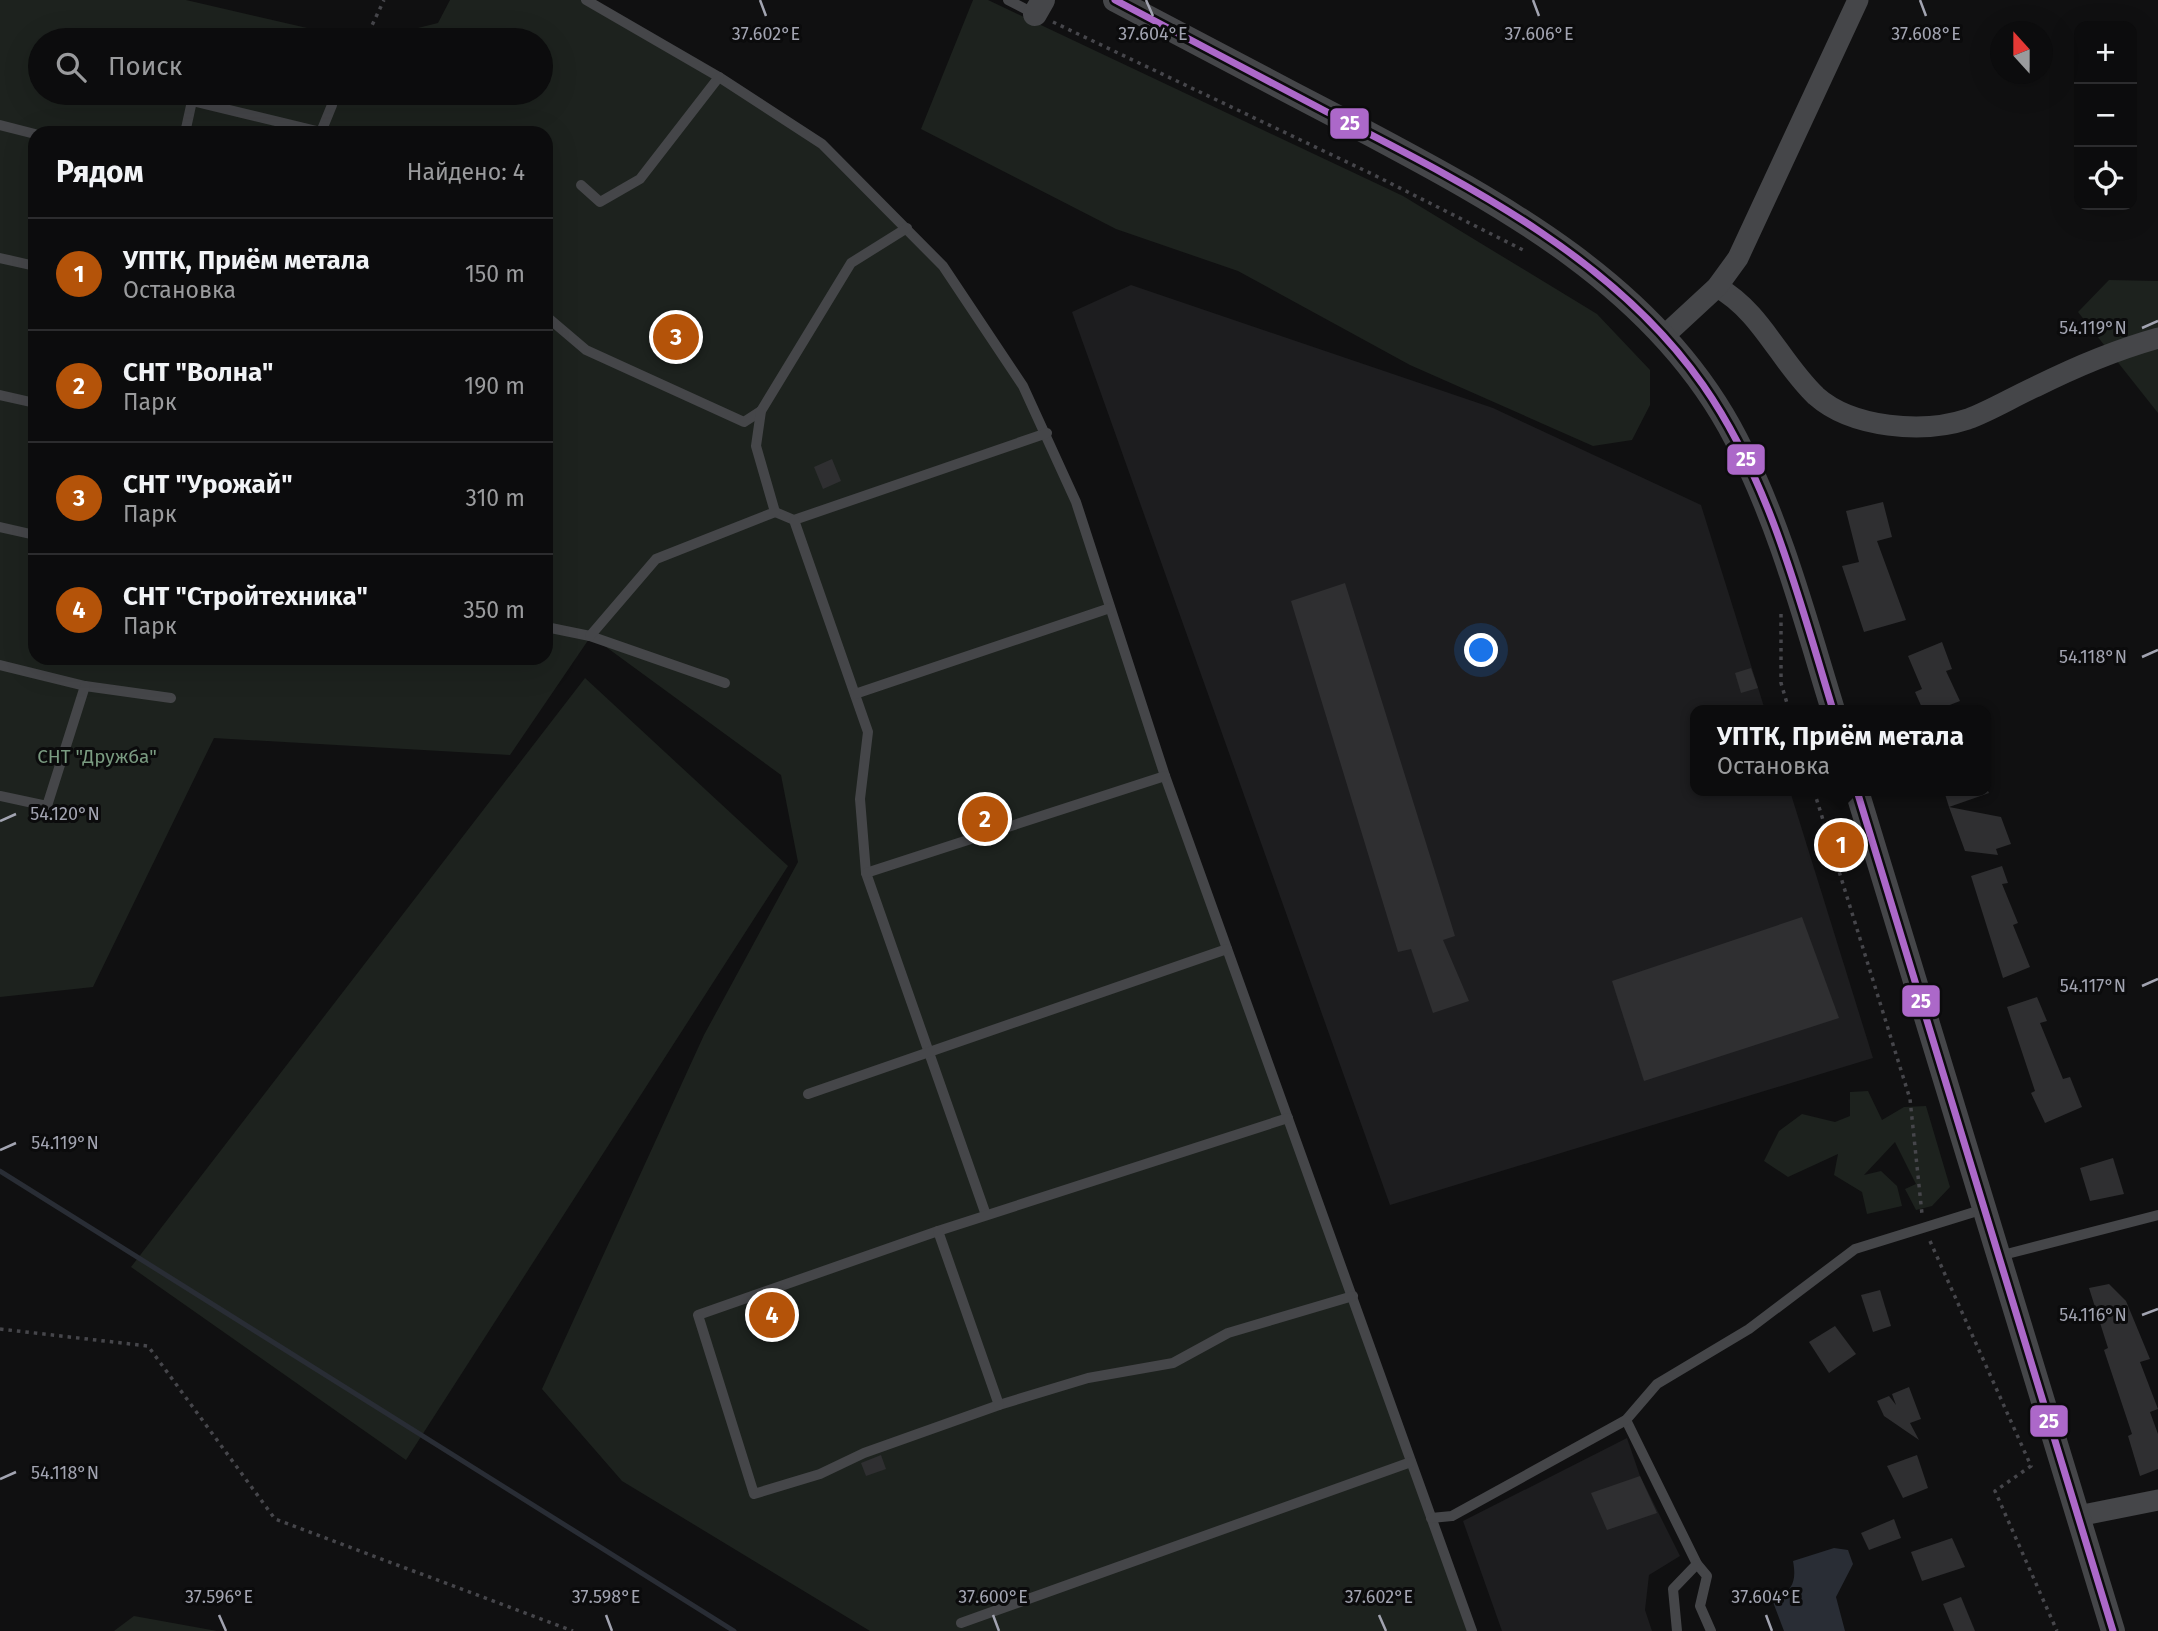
<!DOCTYPE html>
<html lang="ru">
<head>
<meta charset="utf-8">
<style>
	:root { --surface:#0c0c0d; --page:#151516; --text:#f1f3f6; --muted:#9a9b9d; --line:#2c2c2e; --accent:#b45309 }
	body { margin:0; font-family:"Fira Sans",sans-serif; background:var(--page); color:var(--text) }
	.controls { position:absolute; right:21px; top:21px; display:grid; overflow:hidden; border-radius:14px; box-shadow:0 7px 28px #0002 }
	.controls button { width:63px; height:63px; display:grid; place-items:center; padding:0; border:0; border-bottom:2px solid var(--line); background:var(--surface); color:var(--text); font:35px sans-serif }
	.compass { position:absolute; left:1990px; top:21px; width:63px; height:63px; border-radius:50%; background:var(--surface); box-shadow:0 7px 28px #0002; rotate:339deg }
	.you { position:absolute; left:1482px; top:651px; width:24px; height:24px; margin:-18px; border:5px solid #fff; border-radius:50%; background:#1a73e8; box-shadow:0 0 0 10px #1a73e833 }
	.badge { display:grid; place-items:center; width:46px; height:46px; border-radius:50%; background:var(--accent); color:#fff; font-size:23px; font-weight:700 }
	.pin { position:absolute; translate:-50% -50%; border:4px solid #fff; box-shadow:0 2px 7px #0006 }
	.popup { position:absolute; left:1690px; top:705px; width:301px; height:91px; box-sizing:border-box; display:grid; place-content:center; border-radius:14px; background:var(--surface); filter:drop-shadow(0 2px 5px #0005); font-size:23px; white-space:nowrap; color:var(--muted) }
	.popup b { font-size:26px; color:var(--text) }
	.popup::after { content:''; position:absolute; left:50%; top:100%; margin-left:-14px; border:14px solid transparent; border-top-color:var(--surface) }
	.list { margin:0; padding:0; list-style:none }
	h2 { display:flex; justify-content:space-between; align-items:center; height:91px; margin:0; padding:0 28px; font-size:30px }
	h2 small { font-size:23px; font-weight:400; color:var(--muted) }
	.list li { display:grid; grid-template-columns:46px 1fr auto; gap:21px; align-items:center; box-sizing:border-box; height:112px; padding:0 28px; border-top:2px solid var(--line) }
	.list b { display:block; font-size:26px; white-space:nowrap }
	.list p { margin:0; font-size:23px; white-space:nowrap; color:var(--muted) }
	.list em { font-size:23px; font-style:normal; color:var(--muted) }
	.icon { flex:none; width:38px; height:38px; fill:none; stroke:currentColor; stroke-width:2; stroke-linecap:round; stroke-linejoin:round }
	.map { position:relative; flex:none; width:2158px; height:1631px; overflow:hidden }
	.search { position:absolute; background:var(--surface); box-shadow:0 7px 28px #0002; left:28px; top:28px; width:525px; height:77px; display:flex; align-items:center; gap:18px; box-sizing:border-box; padding:0 24px; border-radius:38px; color:var(--muted); font-size:26px }
	.panel { position:absolute; background:var(--surface); box-shadow:0 7px 28px #0002; left:28px; top:126px; width:525px; height:539px; border-radius:21px }
	.map>svg:first-child { display:block }
	.built { fill:#1d1d1f }
	.green { fill:#1d221e; fill-rule:evenodd }
	.water { fill:#292d35 }
	.lines { fill:none; stroke-linecap:round; stroke-linejoin:round }
	.stream { stroke:#292d35; stroke-width:5 }
	.building { fill:#2f2f31 }
	.path { stroke:#46464b; stroke-width:3.5; stroke-dasharray:3.5 5; stroke-linecap:butt }
	.service { stroke:#454649; stroke-width:10 }
	.minor { stroke:#454649; stroke-width:21 }
	.tertiary { stroke:#454649; stroke-width:24 }
	.bus-1-casing { stroke:#0b0b0c; stroke-width:12 }
	.bus-1 { stroke:#ac68c9; stroke-width:7 }
	.ticks { fill:none; stroke:#a2a4b1; stroke-width:2.5 }
	.labels { text-anchor:middle; dominant-baseline:central; stroke-width:6; stroke-linejoin:round; paint-order:stroke }
	.park-label { font-size:19px; fill:#7a9b81; stroke:#0b0b0c }
	.ticks-label { font-size:18px; text-anchor:middle; fill:#a2a4b1; stroke:#0b0b0c; stroke-width:6; stroke-linejoin:round; paint-order:stroke }
	.line-badge { stroke:#0b0b0c; stroke-width:2.5 }
	.badge-label { font-size:19px; text-anchor:middle; font-weight:bold; fill:#fff }
</style>
</head>
<body>
<div class="map">
<svg width="2158" height="1631" viewBox="0 0 2158 1631">
	<rect width="100%" height="100%" fill="#101011"/>
	<g class="built">
		<polygon points="1131,285 1493,408 1701,505 1765,710 1696,710 1696,791 1790,791 1873,1058 1390,1205 1072,312"/>
		<polygon points="1627,1438 1640,1476 1680,1556 1649,1575 1645,1610 1652,1631 1502,1631 1463,1521"/>
	</g>
	<g class="green">
		<path d="M 0,0 L 186,0 L 359,40 L 40,40 L 40,93 L 541,93 L 541,40 L 370,40 L 438,23 L 450,0 L 586,0 L 822,144 L 943,266 L 1047,433 L 1472,1631 L 870,1631 L 622,1481 L 542,1389 L 704,1035 L 798,862 L 781,775 L 591,636 L 510,755 L 214,738 L 93,987 L 0,997 ZM 35,133 L 546,133 L 546,658 L 35,658 Z"/>
		<polygon points="973,0 988,0 1403,196 1597,314 1650,370 1650,405 1632,440 1593,446 1410,365 1238,271 1116,229 921,129"/>
		<polygon points="2109,280 2158,281 2158,413 2078,312"/>
		<polygon points="585,678 788,866 406,1460 131,1267"/>
		<polygon points="1868,1091 1882,1120 1904,1107 1926,1106 1950,1187 1932,1206 1916,1210 1905,1189 1916,1184 1895,1142 1864,1175 1881,1171 1897,1186 1902,1206 1867,1214 1862,1192 1834,1175 1838,1154 1788,1177 1764,1161 1779,1131 1802,1114 1835,1122 1850,1116 1850,1092"/>
		<polygon points="134,1616 217,1631 114,1631"/>
	</g>
	<path class="water" d="M 1834,1548 L 1848,1550 L 1853,1564 L 1836,1597 L 1845,1631 L 1784,1631 L 1773,1602 C 1792,1590 1797,1583 1793,1561 Z"/>
	<g class="lines">
		<polyline class="stream" points="0,1171 734,1631"/>
	</g>
	<g class="building">
		<polygon points="832,459 841,481 823,489 814,467"/>
		<polygon points="1883,502 1892,537 1877,541 1906,620 1864,632 1842,566 1859,562 1846,511"/>
		<polygon points="1345,583 1455,936 1443,940 1469,1001 1433,1013 1411,949 1398,952 1291,601"/>
		<polygon points="1942,642 1952,669 1946,671 1960,701 1937,710 1923,710 1915,692 1922,689 1908,656"/>
		<polygon points="1751,668 1758,688 1741,693 1735,673"/>
		<polygon points="1944,791 1988,791 1989,793 1949,807"/>
		<polygon points="1949,807 2001,817 2011,844 1996,849 1998,855 1965,851"/>
		<polygon points="2002,866 2008,883 2002,884 2018,923 2013,925 2030,967 2003,978 1971,876"/>
		<polygon points="1802,917 1839,1018 1644,1081 1612,981"/>
		<polygon points="2037,997 2047,1021 2040,1023 2063,1079 2070,1077 2082,1107 2045,1123 2031,1093 2035,1091 2007,1007"/>
		<polygon points="2113,1158 2124,1194 2090,1201 2080,1168"/>
		<polygon points="2109,1284 2126,1301 2150,1359 2140,1362 2158,1409 2150,1412 2158,1434 2158,1469 2140,1476 2128,1436 2132,1434 2104,1350 2108,1348 2089,1288"/>
		<polygon points="1880,1290 1891,1326 1873,1332 1861,1295"/>
		<polygon points="1835,1326 1856,1354 1829,1373 1809,1342"/>
		<polygon points="1909,1387 1921,1419 1910,1423 1919,1440 1884,1416 1877,1401 1889,1396 1896,1405 1892,1394"/>
		<polygon points="881,1455 886,1469 866,1476 861,1463"/>
		<polygon points="1917,1455 1928,1488 1903,1498 1887,1466"/>
		<polygon points="1640,1476 1657,1513 1607,1530 1591,1493"/>
		<polygon points="1894,1519 1901,1538 1869,1550 1861,1533"/>
		<polygon points="1952,1538 1965,1567 1922,1581 1911,1552"/>
		<polygon points="1961,1597 1975,1631 1954,1631 1943,1604"/>
	</g>
	<g class="lines">
		<g class="path">
			<polyline points="1053,22 1372,174 1525,251"/>
			<polyline points="365,40 384,0"/>
			<polyline points="1781,614 1781,683 1789,710"/>
			<polyline points="1814,791 1910,1099 1922,1214"/>
			<polyline points="1930,1241 2031,1466 1995,1491 2057,1631"/>
			<polyline points="0,1329 148,1346 275,1519 573,1631"/>
		</g>
		<g class="service">
			<polyline points="586,0 719,77 822,144 943,266 1023,386 1076,502 1165,776 1472,1631"/>
			<polyline points="1008,0 1035,14"/>
			<polyline points="0,125 35,134"/>
			<polyline points="185,133 192,101 321,132 332,105"/>
			<polyline points="581,185 600,202 640,179 719,77"/>
			<polyline points="0,258 35,266"/>
			<polyline points="546,316 586,350 744,422 761,411"/>
			<polyline points="0,395 35,403"/>
			<polyline points="775,512 794,520 1047,433"/>
			<polyline points="794,520 868,732 860,799 866,873 986,1215"/>
			<polyline points="0,527 35,535"/>
			<polyline points="546,627 590,636 725,683"/>
			<polyline points="590,636 656,559 775,512 756,446 761,411 851,263 907,228"/>
			<polyline points="0,665 85,686 171,698"/>
			<polyline points="855,694 1110,608"/>
			<polyline points="0,796 47,806 85,686"/>
			<polyline points="866,873 1165,776"/>
			<polyline points="808,1094 1227,949"/>
			<polyline points="1288,1118 938,1231 698,1315 754,1494 820,1474 864,1453 999,1405 1088,1378 1173,1363 1228,1333 1353,1296"/>
			<polyline points="938,1231 999,1405"/>
			<polyline points="1999,1256 2158,1215"/>
			<polyline points="1626,1420 1697,1564 1707,1576 1700,1606 1711,1631"/>
			<polyline points="1431,1518 1452,1516 1626,1420 1657,1384 1749,1329 1855,1249 1984,1209"/>
			<polyline points="961,1623 1411,1462"/>
			<polyline points="1677,1631 1673,1589 1697,1564"/>
		</g>
		<g class="minor">
			<path d="M 1717,287 C 1761,311 1780,362 1816,396 C 1852,428 1923,434 1968,419 C 1990,411 2013,397 2035,387 C 2075,367 2115,350 2158,338"/>
			<polyline points="1664,336 1717,287 1738,258 1858,0"/>
			<polyline points="2078,1516 2158,1500"/>
		</g>
		<g class="tertiary">
			<path d="M 1115,0 C 1193,41 1272,83 1351,124 C 1498,202 1657,285 1736,439 C 1780,524 1805,619 1833,710"/>
			<polyline points="1035,14 1043,0"/>
			<polyline points="1857,791 2113,1631"/>
		</g>
		<defs>
			<g id="bus-1">
				<path d="M 1115,0 C 1186,37 1256,75 1327,112 C 1462,182 1613,256 1703,385 C 1770,481 1799,599 1833,710"/>
				<polyline points="1857,791 2113,1631"/>
			</g>
		</defs>
		<use href="#bus-1" class="bus-1-casing"/>
		<use href="#bus-1" class="bus-1"/>
	</g>
	<path class="ticks" d="M 760,0 L 766,16M 1146,0 L 1153,16M 1533,0 L 1539,16M 1920,0 L 1926,16M 2142,328 L 2158,321M 2142,657 L 2158,650M 0,821 L 16,814M 2142,986 L 2158,979M 0,1150 L 16,1143M 2142,1315 L 2158,1309M 0,1479 L 16,1472M 219,1615 L 226,1631M 606,1615 L 612,1631M 993,1615 L 999,1631M 1379,1615 L 1386,1631M 1766,1615 L 1772,1631"/>
	<g class="labels">
		<g class="park-label">
			<text x="97" y="756">СНТ "Дружба"</text>
		</g>
	</g>
	<g class="ticks-label">
		<text x="1926" y="40">37.608°E</text>
		<text x="766" y="40">37.602°E</text>
		<text x="1153" y="40">37.604°E</text>
		<text x="1539" y="40">37.606°E</text>
		<text x="2093" y="334">54.119°N</text>
		<text x="2093" y="663">54.118°N</text>
		<text x="65" y="820">54.120°N</text>
		<text x="2093" y="992">54.117°N</text>
		<text x="65" y="1149">54.119°N</text>
		<text x="2093" y="1321">54.116°N</text>
		<text x="65" y="1479">54.118°N</text>
		<text x="219" y="1603">37.596°E</text>
		<text x="606" y="1603">37.598°E</text>
		<text x="993" y="1603">37.600°E</text>
		<text x="1379" y="1603">37.602°E</text>
		<text x="1766" y="1603">37.604°E</text>
	</g>
	<g class="line-badge">
		<rect x="1329" y="107" width="41" height="33" rx="7" fill="#ac68c9"/>
		<rect x="1726" y="443" width="40" height="33" rx="7" fill="#ac68c9"/>
		<rect x="1901" y="984" width="40" height="34" rx="7" fill="#ac68c9"/>
		<rect x="2029" y="1404" width="40" height="34" rx="7" fill="#ac68c9"/>
	</g>
	<g class="badge-label">
		<text x="1350" y="130">25</text>
		<text x="1746" y="466">25</text>
		<text x="1921" y="1008">25</text>
		<text x="2049" y="1428">25</text>
	</g>
</svg>
<div class="controls">
<button>+</button>
<button>−</button>
<button><svg class="icon" aria-label="locate" viewBox="0 0 24 24"><circle cx="12" cy="12" r="6"/><path d="M12 2v4M12 18v4M2 12h4M18 12h4"/></svg></button>
</div>
<svg class="compass" viewBox="-18 -18 36 36"><path d="M0-13l5 13h-10z" fill="#e53935"/><path d="M0 13l5-13h-10z" fill="#9a9b9d"/></svg>
<div class="you"></div>
<div class="pin badge" style="left:1841px;top:845px">1</div>
<div class="popup"><b>УПТК, Приём метала</b>Остановка</div>
<div class="pin badge" style="left:985px;top:819px">2</div>
<div class="pin badge" style="left:676px;top:337px">3</div>
<div class="pin badge" style="left:772px;top:1315px">4</div>
<div class="search"><svg class="icon" aria-label="search" viewBox="0 0 24 24"><circle cx="10" cy="10" r="6"/><path d="M15 15l6 6"/></svg>Поиск</div>
<section class="panel">
<h2>Рядом<small>Найдено: 4</small></h2>
<ul class="list">
<li><span class="badge">1</span><div><b>УПТК, Приём метала</b><p>Остановка</p></div><em>150 m</em></li>
<li><span class="badge">2</span><div><b>СНТ &quot;Волна&quot;</b><p>Парк</p></div><em>190 m</em></li>
<li><span class="badge">3</span><div><b>СНТ &quot;Урожай&quot;</b><p>Парк</p></div><em>310 m</em></li>
<li><span class="badge">4</span><div><b>СНТ &quot;Стройтехника&quot;</b><p>Парк</p></div><em>350 m</em></li>
</ul>
</section>
</div>
</body>
</html>
